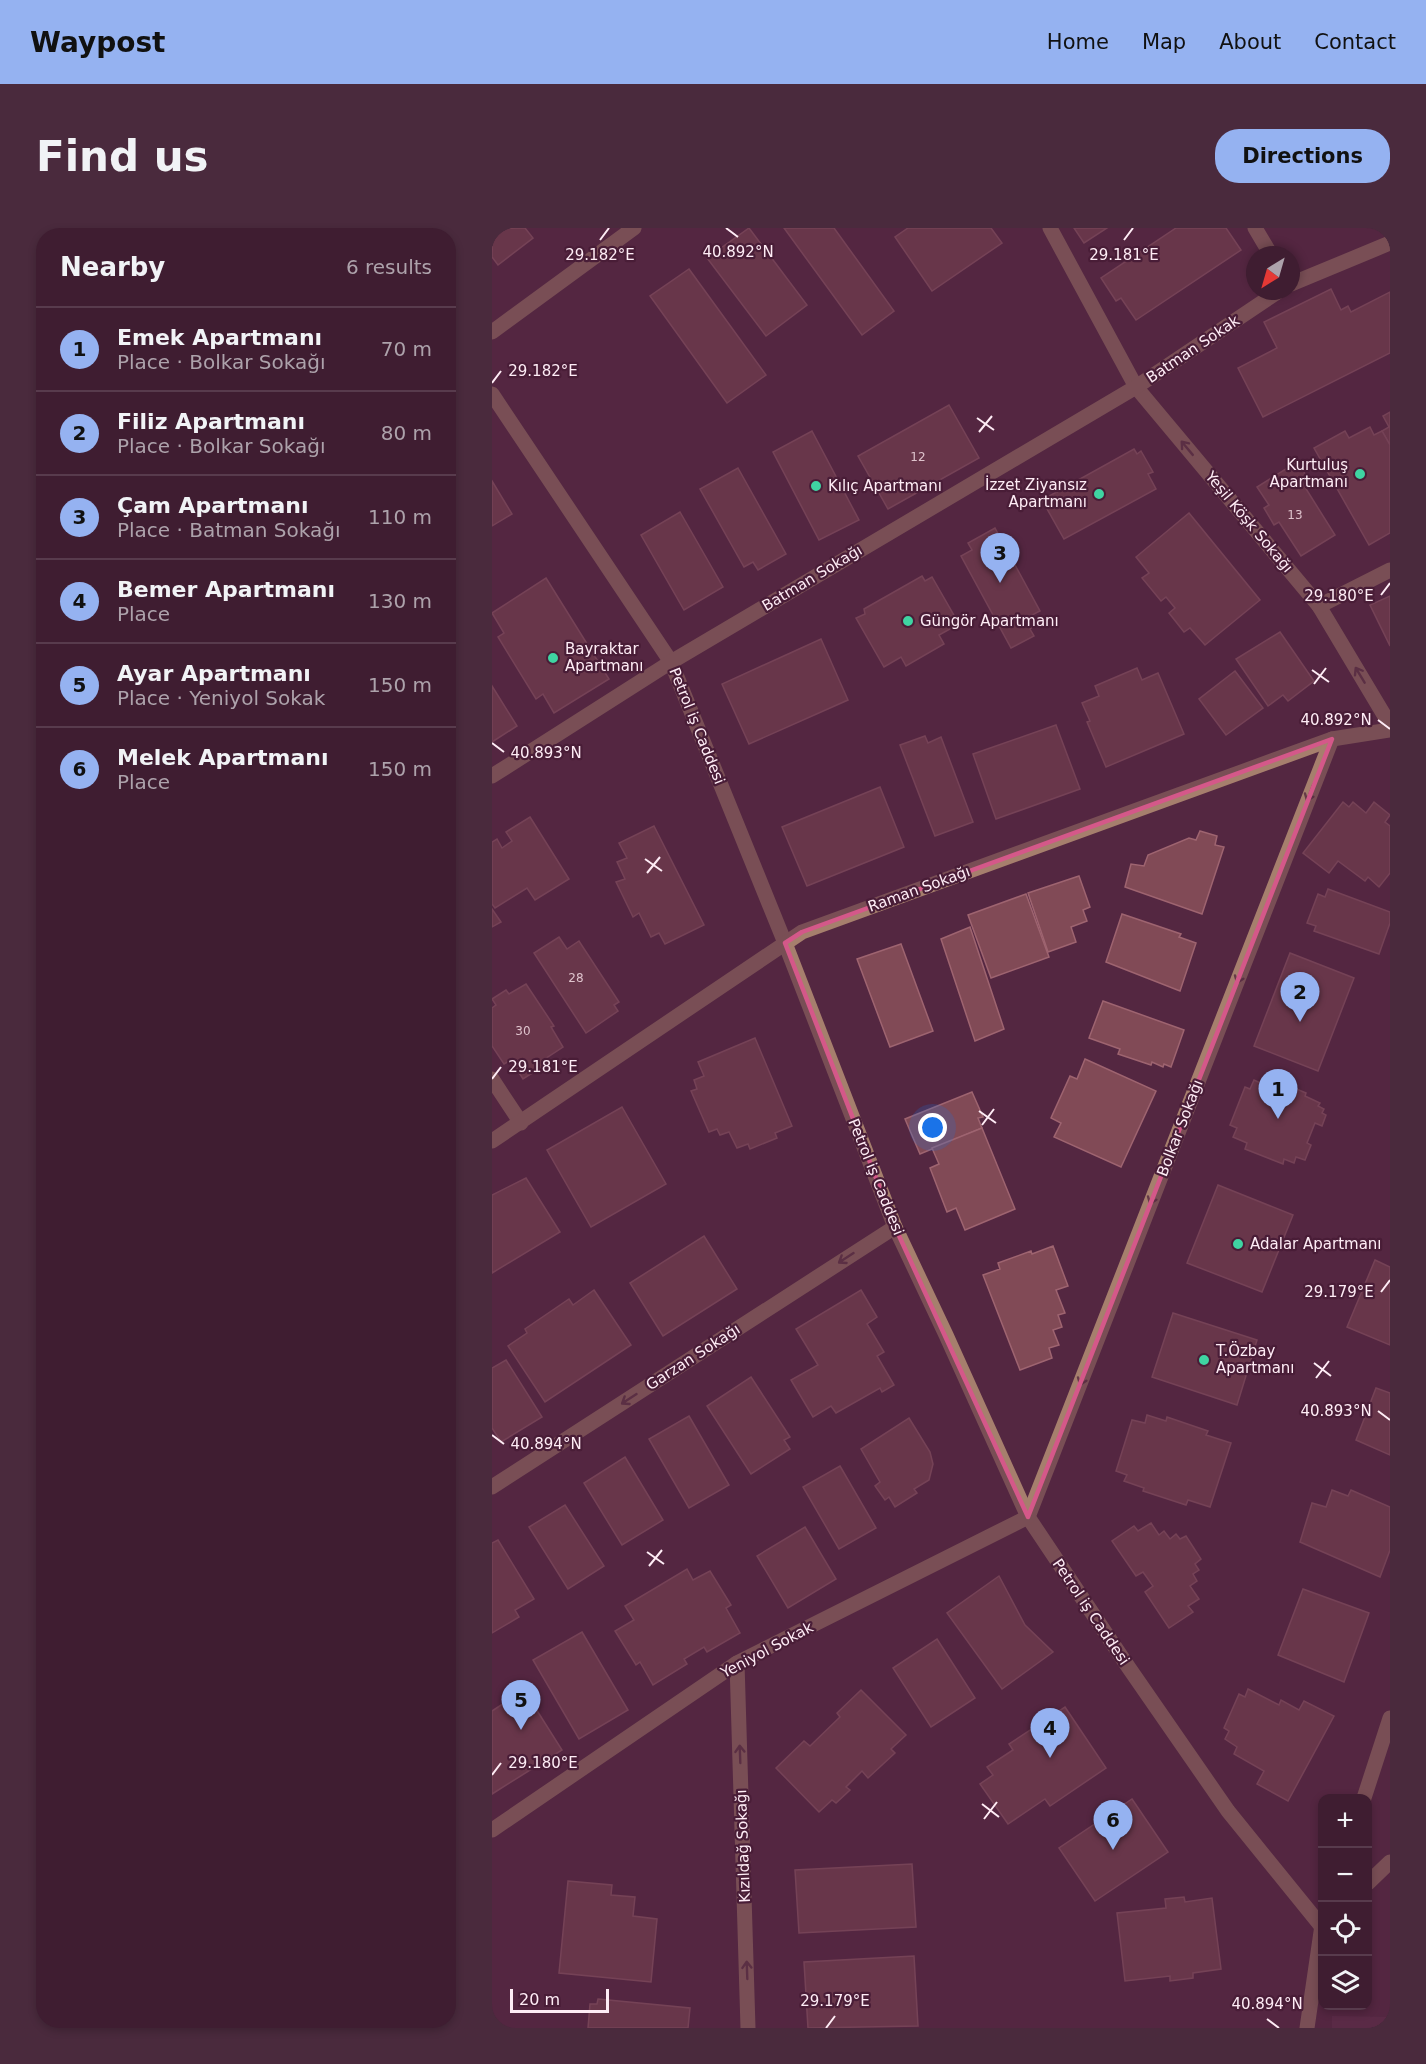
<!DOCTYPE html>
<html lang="en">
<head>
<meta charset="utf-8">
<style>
	:root { --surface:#3f1d31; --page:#4a2a3d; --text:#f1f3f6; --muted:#ada2ab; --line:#583b4d; --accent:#95b2f1 }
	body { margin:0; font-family:"DejaVu Sans",sans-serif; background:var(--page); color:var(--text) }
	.controls { position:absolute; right:18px; bottom:18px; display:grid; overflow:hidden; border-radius:12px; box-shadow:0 3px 9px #0003 }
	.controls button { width:54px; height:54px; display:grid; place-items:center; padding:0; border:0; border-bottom:2px solid var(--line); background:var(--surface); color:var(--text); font:30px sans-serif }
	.compass { position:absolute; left:754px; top:18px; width:54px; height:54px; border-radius:50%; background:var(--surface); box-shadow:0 3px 9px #0003; rotate:217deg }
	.scale { position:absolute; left:18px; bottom:15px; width:99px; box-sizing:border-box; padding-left:6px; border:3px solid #feecf5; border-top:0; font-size:16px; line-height:21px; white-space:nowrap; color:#feecf5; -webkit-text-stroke:4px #491d37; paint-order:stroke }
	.you { position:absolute; left:441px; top:900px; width:21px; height:21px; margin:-15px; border:4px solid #fff; border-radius:50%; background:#1a73e8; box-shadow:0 0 0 9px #1a73e833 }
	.badge { display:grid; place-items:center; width:39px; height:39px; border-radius:50%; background:var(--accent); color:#111; font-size:20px; font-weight:700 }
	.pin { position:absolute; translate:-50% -50px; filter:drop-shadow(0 2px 3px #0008) }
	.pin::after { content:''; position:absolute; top:32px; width:21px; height:18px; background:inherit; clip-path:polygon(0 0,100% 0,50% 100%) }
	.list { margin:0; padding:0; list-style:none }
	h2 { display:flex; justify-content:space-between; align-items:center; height:78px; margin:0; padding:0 24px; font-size:26px }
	h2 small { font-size:20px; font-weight:400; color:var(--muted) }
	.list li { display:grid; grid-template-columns:39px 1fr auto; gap:18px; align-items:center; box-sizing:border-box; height:84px; padding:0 24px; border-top:2px solid var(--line) }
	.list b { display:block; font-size:22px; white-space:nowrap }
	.list p { margin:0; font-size:20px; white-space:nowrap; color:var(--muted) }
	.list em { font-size:20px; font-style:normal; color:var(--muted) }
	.icon { flex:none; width:33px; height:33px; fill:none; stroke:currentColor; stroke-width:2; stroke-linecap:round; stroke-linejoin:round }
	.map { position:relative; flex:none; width:898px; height:1800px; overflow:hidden; border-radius:24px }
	header { display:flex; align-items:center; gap:36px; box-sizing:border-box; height:84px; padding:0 30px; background:var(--accent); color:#111 }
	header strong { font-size:28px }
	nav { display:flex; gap:33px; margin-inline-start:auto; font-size:21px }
	.intro { display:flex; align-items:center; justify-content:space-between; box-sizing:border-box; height:144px; padding:0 36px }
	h1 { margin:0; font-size:42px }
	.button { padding:15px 27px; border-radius:24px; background:var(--accent); color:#111; font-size:21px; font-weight:700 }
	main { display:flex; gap:36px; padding:0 36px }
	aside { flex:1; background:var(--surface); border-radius:24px; box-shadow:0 3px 9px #0003 }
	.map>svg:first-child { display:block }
	.built { fill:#63304d }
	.building { fill:#814a56; stroke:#9e6470; stroke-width:1.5 }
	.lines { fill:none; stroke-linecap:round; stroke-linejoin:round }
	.minor { stroke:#a67f6d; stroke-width:15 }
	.oneway { stroke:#653a47 }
	.marked { fill:none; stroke:#d45889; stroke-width:4.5; stroke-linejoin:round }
	.ticks { fill:none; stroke:#feecf5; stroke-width:2 }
	.poi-dot { fill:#3fd4a2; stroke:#491d37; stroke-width:2 }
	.labels { text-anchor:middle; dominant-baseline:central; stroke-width:4.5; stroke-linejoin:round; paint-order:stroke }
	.number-label { font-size:12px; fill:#dfc4cd }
	.street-label { font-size:15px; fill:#feecf5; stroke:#491d37 }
	.poi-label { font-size:15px; fill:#feecf5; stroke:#491d37; text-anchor:start }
	.ticks-label { font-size:15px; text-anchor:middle; fill:#feecf5; stroke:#491d37; stroke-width:4.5; stroke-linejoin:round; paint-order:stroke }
</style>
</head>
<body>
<header>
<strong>Waypost</strong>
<nav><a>Home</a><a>Map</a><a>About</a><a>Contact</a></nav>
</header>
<div class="intro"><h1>Find us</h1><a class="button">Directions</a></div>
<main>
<aside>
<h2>Nearby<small>6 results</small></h2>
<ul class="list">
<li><span class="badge">1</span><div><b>Emek Apartmanı</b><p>Place · Bolkar Sokağı</p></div><em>70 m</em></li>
<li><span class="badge">2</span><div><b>Filiz Apartmanı</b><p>Place · Bolkar Sokağı</p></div><em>80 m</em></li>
<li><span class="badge">3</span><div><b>Çam Apartmanı</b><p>Place · Batman Sokağı</p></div><em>110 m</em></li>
<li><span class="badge">4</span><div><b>Bemer Apartmanı</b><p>Place</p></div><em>130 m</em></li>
<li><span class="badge">5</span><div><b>Ayar Apartmanı</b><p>Place · Yeniyol Sokak</p></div><em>150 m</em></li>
<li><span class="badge">6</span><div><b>Melek Apartmanı</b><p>Place</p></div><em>150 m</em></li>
</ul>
</aside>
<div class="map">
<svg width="898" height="1800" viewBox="0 0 898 1800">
	<rect width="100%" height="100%" fill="#542741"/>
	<polygon class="built" points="840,1788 898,1789 898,1800 840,1800"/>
	<g class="building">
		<polygon points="0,0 33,0 41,10 6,37 0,29"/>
		<polygon points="257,0 315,77 274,108 215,30"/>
		<polygon points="292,0 342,0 402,83 370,107"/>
		<polygon points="416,0 499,0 510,15 440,63 403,9"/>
		<polygon points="582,0 615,0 592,15"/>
		<polygon points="684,0 734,0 749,22 644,92 629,70 624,73 609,50"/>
		<polygon points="197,41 274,147 235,175 158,68"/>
		<polygon points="839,61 849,82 856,78 859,84 898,64 898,125 771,189 746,140 785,120 772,94"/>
		<polygon points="457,177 487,230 396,281 366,228"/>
		<polygon points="898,184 898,217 890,203 897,199 891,188"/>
		<polygon points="878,199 882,207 890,203 898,217 898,305 877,317 822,220 853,203 857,210"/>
		<polygon points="320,203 367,292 327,312 281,224"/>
		<polygon points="642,221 645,226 649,223 661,244 656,246 664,261 572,311 550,272"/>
		<polygon points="805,234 817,252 811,256 843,307 809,328 787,294 782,297 772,280 777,277 765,259"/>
		<polygon points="246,240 294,326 266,342 261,334 252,339 208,261"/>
		<polygon points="0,253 20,286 0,298"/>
		<polygon points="188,284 231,359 192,382 149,307"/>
		<polygon points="697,285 768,372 713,417 698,400 692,404 677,385 683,380 674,369 669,373 650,350 657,345 644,329"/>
		<polygon points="503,300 548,383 538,388 543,397 538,401 542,408 519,420 469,328 480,322 476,315"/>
		<polygon points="430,348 433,353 440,349 467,396 447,407 452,416 414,438 409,429 392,439 364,390 373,386 372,381"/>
		<polygon points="54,350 117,451 62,485 51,466 44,471 6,409 12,405 0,385"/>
		<polygon points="898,368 898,418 878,377"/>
		<polygon points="788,404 822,453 796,473 791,467 776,478 744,431"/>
		<polygon points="329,411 356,472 257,516 230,456"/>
		<polygon points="645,440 650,452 666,445 692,506 614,539 595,494 598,493 590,475 607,468 603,458"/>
		<polygon points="743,443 771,480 734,507 707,471"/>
		<polygon points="0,458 25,498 0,514"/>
		<polygon points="564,497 588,561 504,591 481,526"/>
		<polygon points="433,508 436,515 449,509 481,594 443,608 408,517"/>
		<polygon points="388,559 412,619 315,658 290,599"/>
		<polygon points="851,574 857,579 861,574 874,585 882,574 898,587 893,594 898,598 898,645 887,659 876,649 873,653 846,633 837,645 811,625"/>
		<polygon points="38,589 77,651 43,672 35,660 3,680 0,676 0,614 5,611 10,620 20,613 14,604"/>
		<polygon points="162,598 212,697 173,716 167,705 159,709 147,685 141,689 124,654 133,651 125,634 135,630 127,615"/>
		<polygon points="708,603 725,608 723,617 732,619 710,686 633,659 639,636 652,638 656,627 697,610 704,612"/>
		<polygon points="587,648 598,679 591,682 595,693 579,699 584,714 556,724 536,665"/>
		<polygon points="836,661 898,684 898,695 887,726 822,703 824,698 815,695 826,666 833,669"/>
		<polygon points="534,666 557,729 499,750 476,687"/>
		<polygon points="0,681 9,694 0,699"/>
		<polygon points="630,686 689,706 687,709 704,715 688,763 614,734"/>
		<polygon points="478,699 512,801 483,813 449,711"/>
		<polygon points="67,709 75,721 87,713 127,774 122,777 126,783 94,805 42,725"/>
		<polygon points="409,716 441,803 398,819 365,731"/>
		<polygon points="798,725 862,750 826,843 762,818"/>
		<polygon points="34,756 62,798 59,799 71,819 53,831 56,835 31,851 19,832 12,836 0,818 0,780 4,777 0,771 14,762 17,766"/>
		<polygon points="611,773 692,802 679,839 672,836 671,839 660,834 659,837 626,826 628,821 597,810"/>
		<polygon points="263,810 300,898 283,905 285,910 258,921 256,916 245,920 237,904 228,907 225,901 217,904 199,863 205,861 202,852 212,848 206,834"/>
		<polygon points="593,831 664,863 629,939 562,909 569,895 559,890 578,848 585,851"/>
		<polygon points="778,850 814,865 813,868 828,875 826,878 832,881 830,885 834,887 830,898 823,895 815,915 819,917 813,932 804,929 802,935 792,931 791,936 753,921 755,915 741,909 745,900 738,897 753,859 758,861 762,852 775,858"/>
		<polygon points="480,864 491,889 486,890 490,900 428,926 413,891"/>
		<polygon points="130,879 174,956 99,999 55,922"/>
		<polygon points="490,900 523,981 473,1002 464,980 455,984 438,940 447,936 440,920"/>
		<polygon points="34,950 68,1004 0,1045 0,967"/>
		<polygon points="726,957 801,987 770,1064 695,1035"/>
		<polygon points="212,1008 245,1061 171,1108 138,1055"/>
		<polygon points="561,1018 576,1058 564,1062 573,1085 566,1087 570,1099 561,1102 567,1117 557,1120 560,1130 528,1142 491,1047 508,1041 506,1035 539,1023 540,1026"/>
		<polygon points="883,1032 898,1039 898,1117 855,1099"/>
		<polygon points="102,1062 139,1117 53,1174 16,1118 35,1105 33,1101 77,1071 81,1077"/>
		<polygon points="369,1062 385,1089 375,1096 392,1124 385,1128 402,1157 390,1164 388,1160 344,1185 339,1178 321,1189 299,1152 326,1137 304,1101"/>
		<polygon points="681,1085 765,1112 745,1177 660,1149"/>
		<polygon points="14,1132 50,1189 9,1214 0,1200 0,1140"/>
		<polygon points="259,1149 298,1209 292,1212 298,1221 259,1246 215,1178"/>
		<polygon points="884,1160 898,1165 898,1227 864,1212"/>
		<polygon points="655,1187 674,1193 675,1189 716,1203 714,1207 739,1215 718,1279 696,1272 694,1277 651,1263 652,1260 632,1253 635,1247 624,1243 640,1192 653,1195"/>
		<polygon points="197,1188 237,1257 197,1280 157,1211"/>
		<polygon points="417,1190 438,1224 441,1236 437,1252 422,1261 425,1265 403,1279 397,1269 393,1272 383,1258 388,1254 369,1221"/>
		<polygon points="133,1229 171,1292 130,1317 92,1255"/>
		<polygon points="348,1238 384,1300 347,1321 311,1259"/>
		<polygon points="840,1262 856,1268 859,1262 898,1279 898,1322 888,1349 808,1314 820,1275 834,1279"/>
		<polygon points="73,1277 112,1338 76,1361 37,1299"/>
		<polygon points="659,1295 667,1307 672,1303 678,1311 684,1306 688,1311 694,1308 709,1331 703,1336 707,1342 701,1346 705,1353 698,1358 707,1371 696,1378 701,1384 677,1400 653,1364 661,1358 651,1344 644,1348 620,1313 642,1298 646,1303"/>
		<polygon points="313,1299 344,1351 296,1380 265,1328"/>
		<polygon points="6,1312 42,1371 23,1382 27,1389 0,1405 0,1315"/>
		<polygon points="195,1341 201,1352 218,1343 239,1377 234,1380 248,1405 215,1424 212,1419 192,1431 195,1436 161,1457 148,1434 144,1437 123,1403 142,1392 133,1378"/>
		<polygon points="507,1348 533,1397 561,1424 510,1461 455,1385"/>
		<polygon points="811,1361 877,1385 852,1454 786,1427"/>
		<polygon points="90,1404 136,1482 87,1511 41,1432"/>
		<polygon points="445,1411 483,1470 439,1499 401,1440"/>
		<polygon points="756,1461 787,1477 789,1472 807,1482 812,1473 842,1488 796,1573 765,1556 772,1543 742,1526 745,1519 733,1511 737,1503 732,1500 747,1466 753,1469"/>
		<polygon points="32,1462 70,1522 0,1566 0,1483"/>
		<polygon points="369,1462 414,1507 399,1521 403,1525 376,1550 370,1543 354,1559 358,1562 344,1575 340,1572 327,1584 284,1540 312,1513 318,1518 348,1489 345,1485"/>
		<polygon points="573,1479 614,1540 558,1578 553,1571 516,1596 488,1556 501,1547 495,1539 521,1522 517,1516"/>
		<polygon points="640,1571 676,1624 603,1673 567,1620"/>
		<polygon points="420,1636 424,1699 307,1705 303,1642"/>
		<polygon points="76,1653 120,1657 119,1667 143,1669 141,1688 165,1691 159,1754 67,1745"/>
		<polygon points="692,1669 693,1674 720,1670 729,1741 701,1745 701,1750 678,1753 678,1748 633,1753 625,1685 674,1680 673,1671"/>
		<polygon points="422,1728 426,1798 316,1800 312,1734"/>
		<polygon points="106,1771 198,1780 196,1800 96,1800 98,1776 105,1776"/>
	</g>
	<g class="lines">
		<g class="minor">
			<polyline points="558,0 644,159 827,378 898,497"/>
			<polyline points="763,0 779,27"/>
			<polyline points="799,56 898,15"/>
			<polyline points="0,104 142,0"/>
			<polyline points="0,166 179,434 293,715 403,999 454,1107 536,1289 637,1440 736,1583 830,1699"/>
			<polyline points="827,378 898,342"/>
			<polyline points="0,548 179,434 644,159 787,63"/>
			<polyline points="0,851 29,895"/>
			<polyline points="0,913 310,704 840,511 898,502"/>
			<polyline points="0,1259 403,999"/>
			<polyline points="245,1435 256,1800"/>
			<polyline points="872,1570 898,1490"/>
			<polyline points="0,1602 245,1435 536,1289 840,511"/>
			<polyline points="876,1655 898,1634"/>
			<polyline points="815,1800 830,1697"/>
		</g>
	</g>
	<defs><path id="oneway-shaft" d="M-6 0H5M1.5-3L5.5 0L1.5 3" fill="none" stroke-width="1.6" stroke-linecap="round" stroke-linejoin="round" transform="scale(1.5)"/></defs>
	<g class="oneway">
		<use href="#oneway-shaft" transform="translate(695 220) rotate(-130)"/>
		<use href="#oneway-shaft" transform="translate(868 447) rotate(-121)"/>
		<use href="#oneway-shaft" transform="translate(818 565) rotate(111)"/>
		<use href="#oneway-shaft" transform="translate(748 747) rotate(111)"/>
		<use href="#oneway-shaft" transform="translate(661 968) rotate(111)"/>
		<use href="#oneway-shaft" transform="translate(354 1030) rotate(147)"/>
		<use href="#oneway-shaft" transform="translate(591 1149) rotate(111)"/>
		<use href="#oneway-shaft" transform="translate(137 1171) rotate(147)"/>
		<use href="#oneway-shaft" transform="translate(248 1526) rotate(-92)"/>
		<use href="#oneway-shaft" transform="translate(255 1742) rotate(-92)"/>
	</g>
	<path d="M0 0H898V1800H0ZM 840,511 L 536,1289 L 403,999 L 293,715 L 310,704 Z" fill="#542741" fill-opacity=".55" fill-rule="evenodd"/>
	<path class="marked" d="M 840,511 L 536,1289 L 403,999 L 293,715 L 310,704 Z"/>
	<path class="ticks" d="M 234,0 L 246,9M 108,12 L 117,0M 632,12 L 641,0M 0,155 L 9,143M 485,190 L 502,202M 487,204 L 500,188M 889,367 L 898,355M 820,442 L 837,454M 822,456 L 834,440M 886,492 L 898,501M 0,515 L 12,524M 153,631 L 170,643M 155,645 L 168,629M 0,851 L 9,839M 487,883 L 504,895M 490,897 L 502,881M 889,1064 L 898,1052M 822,1135 L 839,1148M 824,1150 L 837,1133M 886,1183 L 898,1192M 0,1207 L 12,1216M 155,1324 L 172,1336M 157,1338 L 170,1322M 0,1547 L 9,1535M 490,1576 L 507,1589M 492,1591 L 505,1574M 775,1791 L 787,1800M 334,1800 L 343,1788"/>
	<g class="poi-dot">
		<circle cx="868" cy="246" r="6"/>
		<circle cx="324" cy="258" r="6"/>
		<circle cx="607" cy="266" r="6"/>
		<circle cx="416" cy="393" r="6"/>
		<circle cx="61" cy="430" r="6"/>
		<circle cx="746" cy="1016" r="6"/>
		<circle cx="712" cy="1132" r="6"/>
	</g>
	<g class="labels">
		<g class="number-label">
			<text x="426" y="229">12</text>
			<text x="803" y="287">13</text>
			<text x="84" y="750">28</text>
			<text x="31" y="803">30</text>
		</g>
		<g class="street-label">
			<text transform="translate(701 121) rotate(-34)">Batman Sokak</text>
			<text transform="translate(757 294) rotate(50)">Yeşil Köşk Sokağı</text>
			<text transform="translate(320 350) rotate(-31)">Batman Sokağı</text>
			<text transform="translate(205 498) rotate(68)">Petrol iş Caddesi</text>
			<text transform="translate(427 661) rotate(-20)">Raman Sokağı</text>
			<text transform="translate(688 900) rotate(-69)">Bolkar Sokağı</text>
			<text transform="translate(384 949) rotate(68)">Petrol iş Caddesi</text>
			<text transform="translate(201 1129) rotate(-33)">Garzan Sokağı</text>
			<text transform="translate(599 1384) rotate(56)">Petrol iş Caddesi</text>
			<text transform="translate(275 1422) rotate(-28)">Yeniyol Sokak</text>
			<text transform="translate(251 1618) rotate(-92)">Kızıldağ Sokağı</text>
		</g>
		<g class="poi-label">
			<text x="856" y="237" text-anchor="end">Kurtuluş<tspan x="856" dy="17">Apartmanı</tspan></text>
			<text x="595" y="257" text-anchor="end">İzzet Ziyansız<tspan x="595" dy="17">Apartmanı</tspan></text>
			<text x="336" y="258">Kılıç Apartmanı</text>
			<text x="428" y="393">Güngör Apartmanı</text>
			<text x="73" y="421">Bayraktar<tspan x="73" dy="17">Apartmanı</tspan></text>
			<text x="758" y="1016">Adalar Apartmanı</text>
			<text x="724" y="1123">T.Özbay<tspan x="724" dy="17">Apartmanı</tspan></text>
		</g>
	</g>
	<g class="ticks-label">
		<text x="246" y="29">40.892°N</text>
		<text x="108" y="32">29.182°E</text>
		<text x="632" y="32">29.181°E</text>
		<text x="51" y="148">29.182°E</text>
		<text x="847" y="373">29.180°E</text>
		<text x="844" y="497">40.892°N</text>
		<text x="54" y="530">40.893°N</text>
		<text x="51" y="844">29.181°E</text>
		<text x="847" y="1069">29.179°E</text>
		<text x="844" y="1188">40.893°N</text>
		<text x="54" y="1221">40.894°N</text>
		<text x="51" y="1540">29.180°E</text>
		<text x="343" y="1778">29.179°E</text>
		<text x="775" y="1781">40.894°N</text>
	</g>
</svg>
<div class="controls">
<button>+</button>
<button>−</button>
<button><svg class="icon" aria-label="locate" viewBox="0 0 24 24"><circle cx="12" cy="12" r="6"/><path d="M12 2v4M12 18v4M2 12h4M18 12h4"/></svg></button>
<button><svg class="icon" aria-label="layers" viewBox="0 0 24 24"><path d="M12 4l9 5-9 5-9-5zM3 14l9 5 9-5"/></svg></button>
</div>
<svg class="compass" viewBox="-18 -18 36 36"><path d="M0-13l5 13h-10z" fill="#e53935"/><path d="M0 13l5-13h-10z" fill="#ada2ab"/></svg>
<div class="scale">20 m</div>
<div class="you"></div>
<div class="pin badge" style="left:786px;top:891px">1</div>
<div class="pin badge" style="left:808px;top:794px">2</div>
<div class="pin badge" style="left:508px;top:355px">3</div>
<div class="pin badge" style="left:558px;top:1530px">4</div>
<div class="pin badge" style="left:29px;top:1502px">5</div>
<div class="pin badge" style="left:621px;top:1622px">6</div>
</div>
</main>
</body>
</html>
